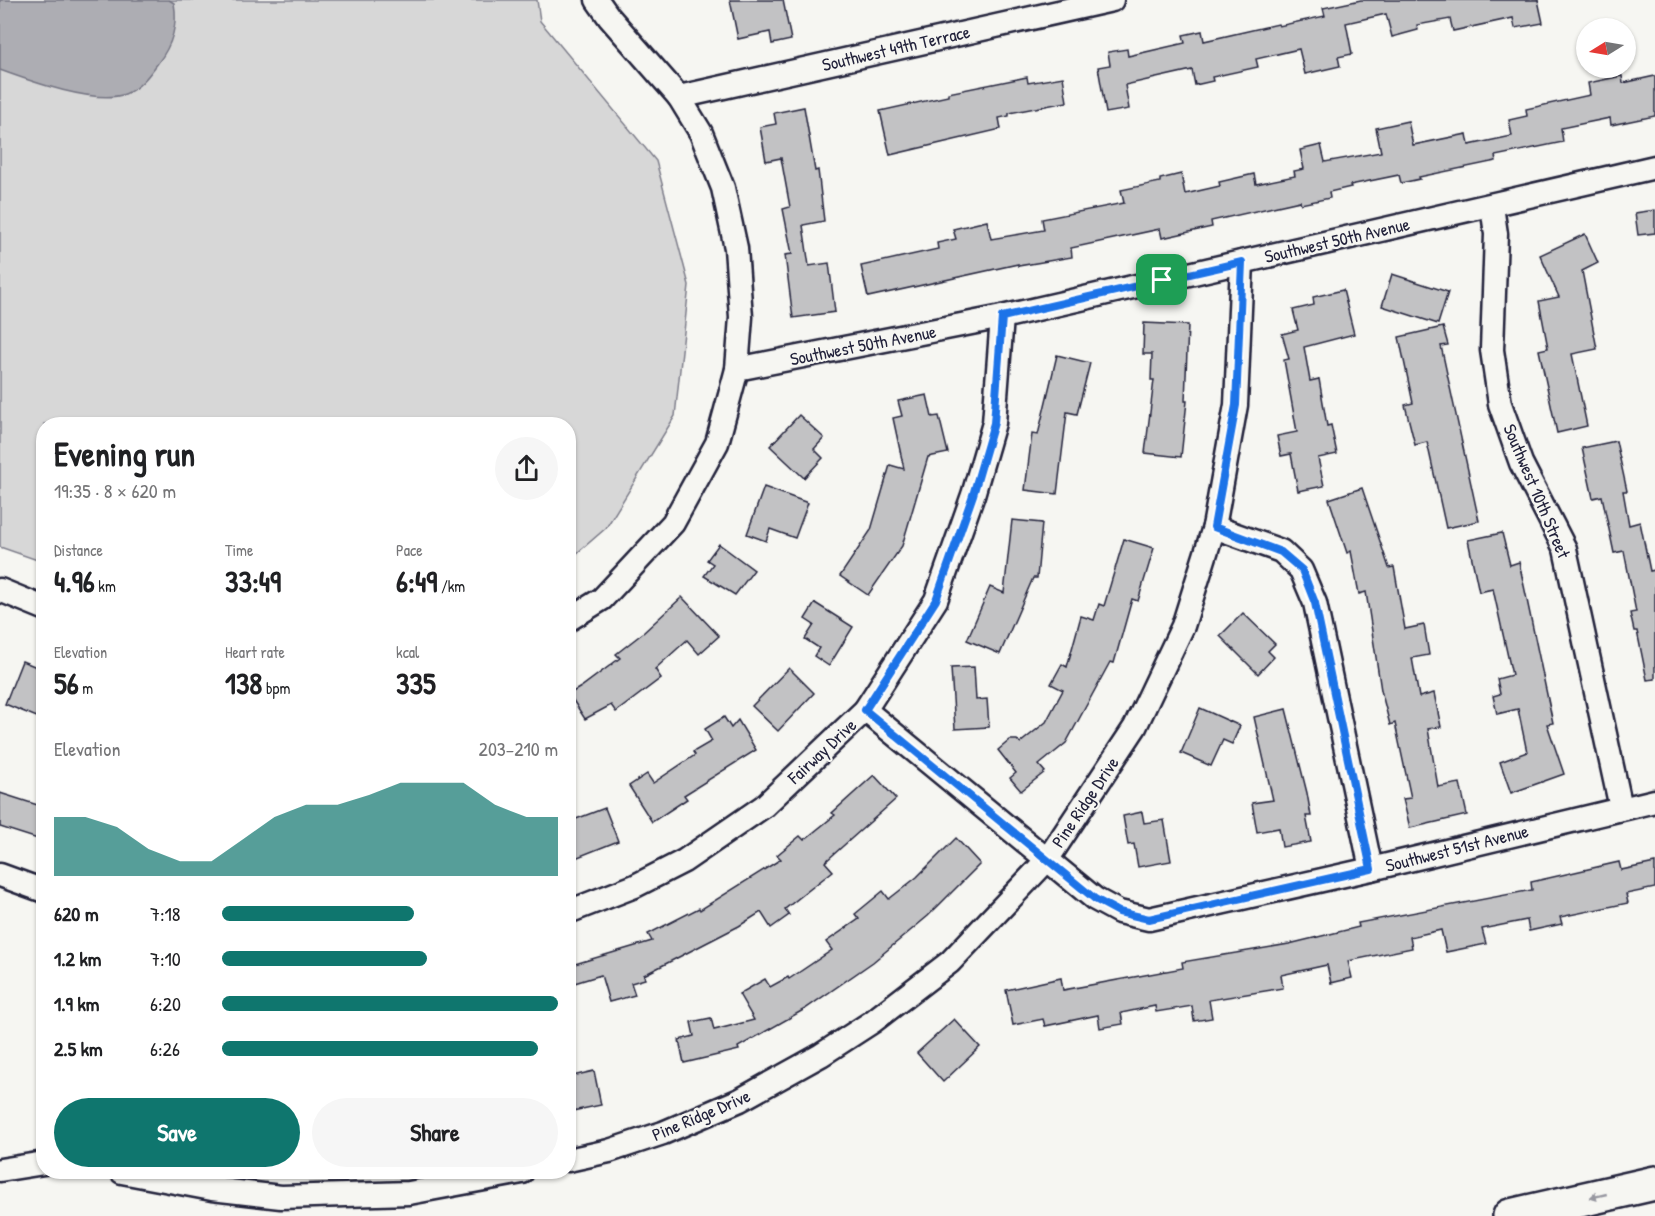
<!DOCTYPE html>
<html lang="en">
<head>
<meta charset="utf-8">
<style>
	:root { --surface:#fff; --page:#f6f6f6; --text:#202124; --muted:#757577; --accent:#0f766e }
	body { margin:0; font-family:"Patrick Hand",sans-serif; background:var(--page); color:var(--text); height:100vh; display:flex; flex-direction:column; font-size:22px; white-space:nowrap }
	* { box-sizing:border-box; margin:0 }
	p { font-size:20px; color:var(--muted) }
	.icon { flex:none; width:33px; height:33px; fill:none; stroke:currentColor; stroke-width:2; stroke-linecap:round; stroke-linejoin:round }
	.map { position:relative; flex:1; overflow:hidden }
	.sheet { position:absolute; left:36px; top:417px; width:540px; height:762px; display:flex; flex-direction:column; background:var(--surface); border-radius:24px; box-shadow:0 2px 4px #0004 }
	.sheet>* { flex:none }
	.needle { width:39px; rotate:259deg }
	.tools { position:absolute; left:1576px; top:18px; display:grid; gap:12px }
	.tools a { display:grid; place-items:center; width:60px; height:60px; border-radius:50%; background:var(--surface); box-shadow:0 2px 4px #0004; font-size:30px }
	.pin { position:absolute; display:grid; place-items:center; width:51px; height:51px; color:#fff; margin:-26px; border-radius:12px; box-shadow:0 3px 9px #0006 }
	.round { display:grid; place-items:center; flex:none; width:63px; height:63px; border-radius:32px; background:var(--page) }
	.summary { display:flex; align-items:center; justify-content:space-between; height:102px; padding:0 18px }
	h1 { font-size:33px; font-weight:800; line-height:45px }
	.figures { display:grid; grid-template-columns:repeat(3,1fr); gap:9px; height:102px; padding:6px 18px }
	.figures div { display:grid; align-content:center }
	.figures b { font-size:30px; font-weight:800 }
	.figures small { font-size:16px; font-weight:400 }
	.figures p { font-size:16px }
	.chart { height:168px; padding:12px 18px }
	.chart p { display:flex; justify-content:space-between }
	.chart svg { width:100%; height:108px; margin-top:6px; fill:var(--accent); opacity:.7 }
	.cta { display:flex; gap:12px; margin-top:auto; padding:12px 18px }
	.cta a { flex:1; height:69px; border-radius:36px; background:var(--accent); color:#fff; font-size:24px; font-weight:800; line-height:69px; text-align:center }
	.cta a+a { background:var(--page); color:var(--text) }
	ul { padding:0 18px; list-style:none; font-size:20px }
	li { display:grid; grid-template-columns:96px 72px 1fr; align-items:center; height:45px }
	li i { height:15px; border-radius:8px; background:var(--accent) }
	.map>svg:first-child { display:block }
</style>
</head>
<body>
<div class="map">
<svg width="1655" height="1216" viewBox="0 0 1655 1216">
	<rect width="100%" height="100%" fill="#f6f6f2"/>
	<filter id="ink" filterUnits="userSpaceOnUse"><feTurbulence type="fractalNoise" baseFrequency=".0167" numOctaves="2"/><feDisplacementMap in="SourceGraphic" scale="12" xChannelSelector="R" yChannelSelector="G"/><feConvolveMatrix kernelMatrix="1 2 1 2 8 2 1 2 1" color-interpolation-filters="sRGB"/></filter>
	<g filter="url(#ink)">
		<path fill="#d7d7d7" stroke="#7c7c89" stroke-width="1.5" d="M0,0H537L540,21L656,161L689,285L675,416L606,528L569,560L568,424H44L43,562L0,547Z"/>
		<path fill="#adadb3" stroke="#757583" stroke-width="1.5" d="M0,0H169L174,3C178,25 172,45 158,63C149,75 140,88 125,94C96,105 30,81 0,70Z"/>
		<g fill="#c2c2c4" stroke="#22223b" stroke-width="1.5">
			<path d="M730,0H783L791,40L772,44L770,32L738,39Z"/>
			<path d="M1361,0H1538L1543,23L1515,28L1513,18L1453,31L1450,19L1417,25L1418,30L1392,37L1386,14L1346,23L1352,54L1338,57L1340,66L1305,74L1299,49L1256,59L1258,67L1212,77L1213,81L1195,85L1192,70L1125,85L1129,109L1106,113L1098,67L1110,65L1108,52L1127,49L1128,56L1185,43L1183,35L1202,31L1204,41L1278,24L1279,26L1325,16L1323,8Z"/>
			<path d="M1622,76L1623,83L1655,76V116L1611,125L1610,118L1561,128L1563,142L1495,156L1496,161L1419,177L1420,179L1401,183L1399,175L1350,185L1351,187L1329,192L1330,198L1301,204L1300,201L1211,221L1212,227L1162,238L1160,229L1071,248L1072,257L1018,266V264L868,297L861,266L938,249L937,243L956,239L953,229L987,221L991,239L1044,230L1042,219L1124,203L1121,190L1160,182V179L1181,174L1185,194L1220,186L1219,182L1254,174L1256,184L1295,176L1294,171L1304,169L1300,150L1321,145L1325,162L1381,152L1376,128L1408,121L1413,145L1467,134L1469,145L1512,136L1509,120L1527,116L1526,109L1590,95L1588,83Z"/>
			<path d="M1027,77L1028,83L1063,77L1067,102L1009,113V116L999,118L1001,129L890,155L880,111L948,96V93Z"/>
			<path d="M804,107L815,171L818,170L824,221L803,225L809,266L829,263L835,312L793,318L785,255L792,254L783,209L790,207L781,158L766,161L760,127L776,124L774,113Z"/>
			<path d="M1655,210V233L1638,235L1635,213Z"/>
			<path d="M1585,234L1598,263L1582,271L1597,349L1572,354L1587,426L1557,433L1539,350L1548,348L1539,301L1559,297L1540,255Z"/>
			<path d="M1392,274L1448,292L1438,324L1382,306Z"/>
			<path d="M1343,290L1354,334L1304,347L1310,381L1319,379L1327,426L1331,425L1337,454L1318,458L1324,486L1298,491L1291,454L1281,456L1277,436L1297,432L1284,360L1289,359L1282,334L1298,330L1293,310L1314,305L1313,297Z"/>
			<path d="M1144,323L1188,325L1185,401H1187L1181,457L1145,453L1154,380H1151L1152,354H1143Z"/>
			<path d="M1443,327L1448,345L1441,346L1479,521L1446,528L1427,442L1415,445L1405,405L1413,403L1399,337Z"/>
			<path d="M1057,355L1090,363L1077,414L1067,412L1057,494L1025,490L1032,434L1038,435Z"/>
			<path d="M927,395L932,417L939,416L948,453L928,457L902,546L868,595L840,576L871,530L890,465L904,469L893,418L902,416L898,401Z"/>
			<path d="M799,415L824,438L814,449L823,458L804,478L770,446Z"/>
			<path d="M1616,441L1627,491H1623L1629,525L1640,522L1650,571L1655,570V679L1647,680L1637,631H1634L1630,613L1636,612L1624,551L1614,553L1602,496L1593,498L1582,448Z"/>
			<path d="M764,487L808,503L795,538L770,529L766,541L747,534Z"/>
			<path d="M1362,488L1389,568L1394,567L1405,629L1424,625L1429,655L1412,658L1419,697L1434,693L1441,727L1428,729L1438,787L1460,783L1467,815L1410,828L1403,799L1411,798L1395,723L1390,725L1381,690L1366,592L1359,594L1351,551L1347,553L1329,499Z"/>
			<path d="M1012,520L1042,523L1037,578H1033L1000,654L967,640L990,587L1004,593Z"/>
			<path d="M1502,533L1510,565L1519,562L1553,723L1547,724L1564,774L1511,793L1500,762L1527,752L1518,709L1497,714L1493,696L1500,694L1497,679L1512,675L1493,589L1479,592L1468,540Z"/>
			<path d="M1124,539L1154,548L1138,601L1132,599L1114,663L1110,662L1066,743L1039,765L1045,772L1021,791L1010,778L1016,773L998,750L1010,740H1017L1020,743L1046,722L1063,690L1051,684L1062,664L1067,667L1081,616L1094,620L1099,604L1104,606Z"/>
			<path d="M719,544L754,570L735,595L704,576L713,564L707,560Z"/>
			<path d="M682,597L719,636L699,654L687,640L655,669L661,678L616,712L611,705L585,719L569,694L581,687L620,658L616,654L643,633Z"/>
			<path d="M815,603L853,627L829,666L814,656L819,648L805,639L814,625L805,619Z"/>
			<path d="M1243,613L1275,644L1268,651L1274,657L1258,674L1220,636Z"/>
			<path d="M22,661L44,670V720L5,704Z"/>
			<path d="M974,667L976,700L987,699L989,727L955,729L951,668Z"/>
			<path d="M789,668L814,693L778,731L752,706Z"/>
			<path d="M1200,708L1240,726L1232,744L1223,740L1211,766L1181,753Z"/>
			<path d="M1286,709L1307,793L1311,816H1306L1311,842L1282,847L1279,828L1257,832L1252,803L1273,800L1254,717Z"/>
			<path d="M724,717L731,728L738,720L756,750L684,795L687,799L652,822L629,786L647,774L653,783L695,755L693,752L712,741L705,729Z"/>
			<path d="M874,775L896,799L825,862L833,871L785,909L789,915L771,928L761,912L739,926L644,975L645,979L631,983L635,995L609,1002L601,975L568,985V966L652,941L648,934L699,908L700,910L781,859L777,855L800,836L804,840L835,815L832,813Z"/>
			<path d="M0,793L44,807V841L0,827Z"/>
			<path d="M605,808L618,841L568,861V822Z"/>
			<path d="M1142,812L1144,823L1164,820L1171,861L1138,867L1134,844L1128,845L1123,816Z"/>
			<path d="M956,838L980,864L928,916L873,962L805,1009L738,1047L739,1050L684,1063L679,1040L694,1036L691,1022L711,1018L714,1030L754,1020L739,994L765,979L770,987L788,977L789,979L832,950L826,942L859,919L855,914L883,891L889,899L917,877Z"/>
			<path d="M1619,862L1621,870L1655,863V888L1626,894L1628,903L1560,917L1562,924L1529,931L1527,920L1482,929L1486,944L1446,952L1441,930L1410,937L1412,948L1348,961L1352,978L1331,983L1327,965L1281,975L1283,988L1209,1000L1212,1018L1194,1021L1192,1006L1156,1012L1155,1006L1121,1013L1123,1024L1100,1028L1098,1015L1045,1026L1043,1019L1013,1025L1006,990L1061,978L1063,990L1183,968L1182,962L1289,944L1359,927L1358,923L1532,890L1531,882Z"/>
			<path d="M954,1019L980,1047L943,1082L917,1053Z"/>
			<path d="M594,1071L601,1105L568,1112V1077Z"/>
		</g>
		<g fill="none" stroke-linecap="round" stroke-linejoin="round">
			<defs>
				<g id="street">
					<path d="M679,97L1112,0"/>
					<path d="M1492,206L1496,234L1492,350L1500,404L1521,463L1565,549L1621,808"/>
					<path d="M737,369L1002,317L1655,167"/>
					<path d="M1214,527L1281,551L1301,570L1315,603L1371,869"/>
					<path d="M0,590L44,608"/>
					<path d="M568,620L602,599L673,523L717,443L737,369L741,317L736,248L723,188L701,133L679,97L609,17L597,0"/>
					<path d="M865,710L1095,899L1119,912L1149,919L1371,869L1655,801"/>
					<path d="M0,875L44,891"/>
					<path d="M568,912L635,886L684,861L764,806L865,710L936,600L973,495L994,423L1002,317"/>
					<path d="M568,1160L609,1151L663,1133L740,1100L821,1055L872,1022L950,962L1047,860L1135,727L1183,626L1214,527L1236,405L1242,262"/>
					<path d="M0,1170L44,1163"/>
					<path d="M122,1172L212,1189L281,1197L409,1193L522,1172"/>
				</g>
				<path id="highway" d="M1510,1216L1655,1183"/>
			</defs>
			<use href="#street" stroke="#22223b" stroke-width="27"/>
			<use href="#highway" stroke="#22223b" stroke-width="38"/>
			<use href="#street" stroke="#f6f6f2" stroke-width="22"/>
			<use href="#highway" stroke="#f6f6f2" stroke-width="33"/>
		</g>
		<defs><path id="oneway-solid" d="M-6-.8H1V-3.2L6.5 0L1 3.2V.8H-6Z" transform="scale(1.5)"/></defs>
		<use fill="#9797a0" href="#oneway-solid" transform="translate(1598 1196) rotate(167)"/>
	</g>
	<g fill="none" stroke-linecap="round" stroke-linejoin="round" filter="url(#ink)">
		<defs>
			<path id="route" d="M1242,262L1236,405L1214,527L1281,552L1302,570L1315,603L1371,869L1149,919L1119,912L1095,899L865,710L936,600L973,495L994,423L1002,317Z"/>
		</defs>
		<use href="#route" stroke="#fff" stroke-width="12"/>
		<use href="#route" stroke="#1a73e8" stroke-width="8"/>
	</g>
	<g text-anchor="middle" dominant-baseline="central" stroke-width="4.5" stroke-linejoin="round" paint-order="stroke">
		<g font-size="18" fill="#22223b" stroke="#f6f6f2">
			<text transform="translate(896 48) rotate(-13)">Southwest 49th Terrace</text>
			<text transform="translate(1337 240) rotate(-13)">Southwest 50th Avenue</text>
			<text transform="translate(863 345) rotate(-11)">Southwest 50th Avenue</text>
			<text transform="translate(1537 491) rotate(67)">Southwest 10th Street</text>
			<text transform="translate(822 751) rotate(-43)">Fairway Drive</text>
			<text transform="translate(1085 802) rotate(-56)">Pine Ridge Drive</text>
			<text transform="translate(1457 848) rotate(-14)">Southwest 51st Avenue</text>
			<text transform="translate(701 1115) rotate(-23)">Pine Ridge Drive</text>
		</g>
	</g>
</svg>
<div class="tools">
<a><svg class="needle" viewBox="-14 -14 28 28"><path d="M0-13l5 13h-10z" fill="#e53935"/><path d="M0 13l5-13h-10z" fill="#757577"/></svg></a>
</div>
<div class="pin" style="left:1162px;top:280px;background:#1e9e55"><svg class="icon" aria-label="arrive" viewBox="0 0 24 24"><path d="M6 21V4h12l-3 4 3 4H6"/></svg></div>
<section class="sheet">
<div class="summary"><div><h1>Evening run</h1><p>19:35 · 8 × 620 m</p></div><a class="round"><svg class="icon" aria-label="share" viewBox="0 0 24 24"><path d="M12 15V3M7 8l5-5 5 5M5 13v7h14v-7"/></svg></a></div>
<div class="figures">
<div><p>Distance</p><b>4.96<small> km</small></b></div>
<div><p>Time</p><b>33:49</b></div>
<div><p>Pace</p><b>6:49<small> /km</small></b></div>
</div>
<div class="figures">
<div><p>Elevation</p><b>56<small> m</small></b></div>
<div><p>Heart rate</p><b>138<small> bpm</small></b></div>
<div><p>kcal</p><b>335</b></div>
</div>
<div class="chart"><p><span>Elevation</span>203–210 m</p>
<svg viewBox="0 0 160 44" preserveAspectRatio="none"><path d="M0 44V20L10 20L20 24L30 33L40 38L50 38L60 29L70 20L80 15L90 15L100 11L110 6L120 6L130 6L140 15L150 20L160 20V44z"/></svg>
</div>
<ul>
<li><b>620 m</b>7:18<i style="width:57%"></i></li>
<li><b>1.2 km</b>7:10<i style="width:61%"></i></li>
<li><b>1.9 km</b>6:20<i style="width:100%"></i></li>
<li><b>2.5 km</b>6:26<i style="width:94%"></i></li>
</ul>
<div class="cta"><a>Save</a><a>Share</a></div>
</section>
</div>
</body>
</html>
